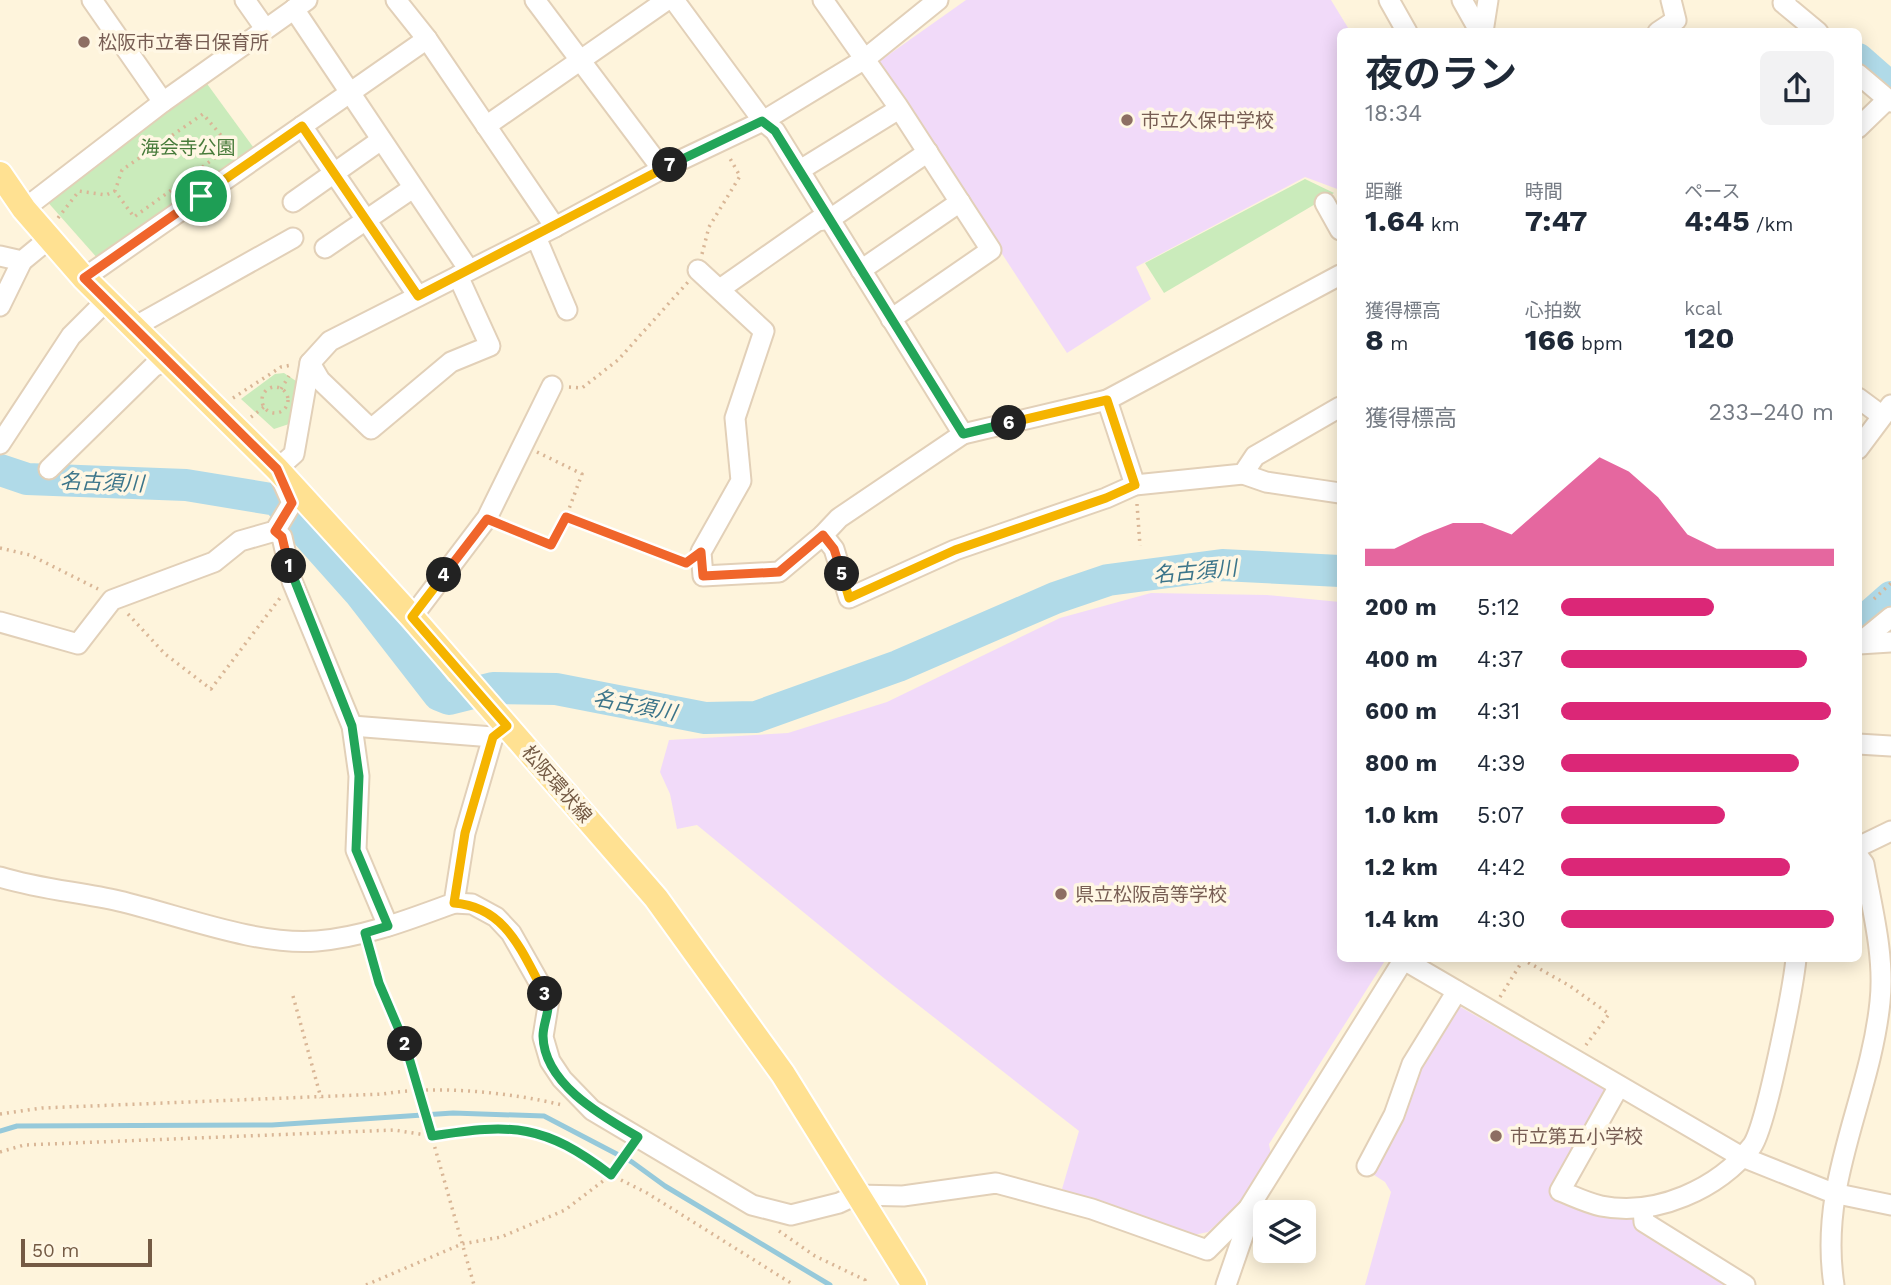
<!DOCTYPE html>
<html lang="ja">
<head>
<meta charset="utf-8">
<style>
	:root { --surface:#fff; --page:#f2f2f3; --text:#1f2937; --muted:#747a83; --accent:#db2777 }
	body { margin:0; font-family:"Work Sans","Noto Sans JP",sans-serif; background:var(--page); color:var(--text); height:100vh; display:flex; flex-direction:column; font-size:26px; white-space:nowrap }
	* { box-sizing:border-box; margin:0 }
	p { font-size:23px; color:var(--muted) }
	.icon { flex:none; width:38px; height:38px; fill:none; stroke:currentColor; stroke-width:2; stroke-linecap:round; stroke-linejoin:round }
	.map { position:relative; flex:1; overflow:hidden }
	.details { position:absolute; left:1337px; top:28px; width:525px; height:934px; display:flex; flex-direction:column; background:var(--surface); border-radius:10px; box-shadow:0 4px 18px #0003 }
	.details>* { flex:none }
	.buttons { position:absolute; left:1253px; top:1200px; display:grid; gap:14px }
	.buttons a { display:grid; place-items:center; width:63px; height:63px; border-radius:10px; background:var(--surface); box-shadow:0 4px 18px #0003; font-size:35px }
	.scale { position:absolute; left:21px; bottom:18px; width:131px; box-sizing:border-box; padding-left:7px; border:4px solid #745a44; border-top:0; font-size:19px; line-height:24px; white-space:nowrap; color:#745a44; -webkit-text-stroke:5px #fff7e4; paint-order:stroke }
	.pin { position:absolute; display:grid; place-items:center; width:60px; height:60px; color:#fff; margin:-30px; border:4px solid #fff; border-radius:50%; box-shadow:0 2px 7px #0007 }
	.km { position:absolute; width:35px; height:35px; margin:-18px; border-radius:50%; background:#222; color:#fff; font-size:19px; line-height:35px; text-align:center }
	.round { display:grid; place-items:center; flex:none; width:74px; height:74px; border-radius:10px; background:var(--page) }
	.head { display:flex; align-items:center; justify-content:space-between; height:119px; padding:0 28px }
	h1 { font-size:38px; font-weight:700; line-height:52px }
	.figures { display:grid; grid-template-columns:repeat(3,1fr); gap:10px; height:119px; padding:7px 28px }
	.figures div { display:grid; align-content:center }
	.figures b { font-size:30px; font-weight:700 }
	.figures small { font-size:19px; font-weight:400 }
	.figures p { font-size:19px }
	.chart { height:196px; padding:14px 28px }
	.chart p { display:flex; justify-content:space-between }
	.chart svg { width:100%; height:126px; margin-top:7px; fill:var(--accent); opacity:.7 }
	ul { padding:0 28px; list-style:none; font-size:23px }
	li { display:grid; grid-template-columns:112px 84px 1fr; align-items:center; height:52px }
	li i { height:18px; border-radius:9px; background:var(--accent) }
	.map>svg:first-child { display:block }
</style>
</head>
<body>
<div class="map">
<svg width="1891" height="1285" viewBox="0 0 1891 1285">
	<rect width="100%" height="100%" fill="#fef4dc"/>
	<g fill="#f1daf9">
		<path d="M966,0H1331L1350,31L1340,32V190L1305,177L1136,267L1151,299L1067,353L877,63Z"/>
		<path d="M1151,593L1267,595L1340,602V959H1386L1269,1144L1271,1155L1239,1203L1208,1232L1189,1236L1062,1189L1079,1131L885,979L697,825L677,829L670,794L660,772L669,740L788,733L887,702L1060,618Z"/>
		<path d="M1457,1005L1622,1099L1568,1201L1631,1216L1730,1285H1365L1391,1192L1385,1182L1371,1173L1427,1052Z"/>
	</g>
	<g fill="#caebbb">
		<path d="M205,81L256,151L99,260L45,199Z"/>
		<path d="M1305,179L1334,193L1164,293L1145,263Z"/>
		<path d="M284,373L296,381L289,424L274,429L241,399L275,374Z"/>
	</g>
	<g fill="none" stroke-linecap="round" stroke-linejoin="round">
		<path stroke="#96c9da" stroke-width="5" d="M0,1131L17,1126L272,1125L453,1113L544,1116L632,1162L665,1186L830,1285"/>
		<g stroke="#b0dae8" stroke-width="32">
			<path d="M1858,59L1891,88"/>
			<path d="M0,470L27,479L186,485L277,500L359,592L439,695L449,699L493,688L556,689L705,718L756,717L898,666L1055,598L1108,580L1222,565L1340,571"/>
			<path d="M1858,626L1891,597"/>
		</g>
		<defs>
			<g id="minor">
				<path d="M92,0L163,102"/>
				<path d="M245,0L264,27"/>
				<path d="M396,0L427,39L555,227"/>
				<path d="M535,0L662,169"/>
				<path d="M674,0L763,121L775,131L963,434L839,518L823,535L834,549L849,598L955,550L1106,498L1135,485L1243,474L1255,456L1340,407"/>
				<path d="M823,0L897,105L991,250L891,319"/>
				<path d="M1389,0L1407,32"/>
				<path d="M1462,0L1480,32"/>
				<path d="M1786,0L1783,3L1818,32"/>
				<path d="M294,9L469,270"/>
				<path d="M1483,32L1488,0"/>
				<path d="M1658,32L1676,20L1671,0"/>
				<path d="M1858,74L1891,102"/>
				<path d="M302,126L418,296"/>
				<path d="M486,126L667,0"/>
				<path d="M1858,128L1888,99"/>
				<path d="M800,170L899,109"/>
				<path d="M293,202L381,140"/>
				<path d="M1325,203L1340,230"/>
				<path d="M24,209L163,102L307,0"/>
				<path d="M536,237L567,310"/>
				<path d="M325,248L413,188"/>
				<path d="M0,256L22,261L50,238"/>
				<path d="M698,270L764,331L735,418L741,481L701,552L703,576L779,572L823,535"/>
				<path d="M861,270L960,202"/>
				<path d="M84,278L427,39"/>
				<path d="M720,289L817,221L830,219L928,152"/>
				<path d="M0,306L22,261"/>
				<path d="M134,327L293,238"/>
				<path d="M310,363L320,380L371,429L451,362L490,346L458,276"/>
				<path d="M1858,398L1881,415"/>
				<path d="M963,434L1107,400"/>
				<path d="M0,444L71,336L107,300"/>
				<path d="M1858,449L1891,405"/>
				<path d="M49,469L153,367L167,360"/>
				<path d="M1243,474L1266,482L1340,493"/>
				<path d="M1135,485L1107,400L1340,275"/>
				<path d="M275,531L282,537L292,581L352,726L359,776L356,850L388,926"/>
				<path d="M412,617L487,518L552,386"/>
				<path d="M0,622L78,644L112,600L214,562L240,541L275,531L292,503L277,469L294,454L310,363L330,341L555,227L662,169L763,121L865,59L938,0"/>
				<path d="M1858,644L1891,617"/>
				<path d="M1859,644L1891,642"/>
				<path d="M352,726L493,737L502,730"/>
				<path d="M1858,744L1891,746"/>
				<path d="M1860,846L1891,831"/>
				<path d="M0,877C39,889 79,892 119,901C179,915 256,946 317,941C365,937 410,919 454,903L465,833L493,737"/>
				<path d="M454,903L472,904L496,917L511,933L549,1000L543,1037L550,1061L562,1079L592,1110L752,1205L791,1215L839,1203L856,1195L903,1196L996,1183L1092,1209L1207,1250L1248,1209L1404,959"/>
				<path d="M1404,960L1740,1156L1833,1193L1891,1205"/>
				<path d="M1619,1086L1560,1191C1573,1196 1587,1203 1601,1206C1656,1217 1718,1189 1752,1146C1766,1127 1793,988 1796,959"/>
				<path d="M1367,1166L1394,1115L1412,1064L1457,991"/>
				<path d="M1643,1208L1644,1222L1745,1285"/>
				<path d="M1226,1285L1246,1227L1248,1209"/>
				<path d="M1834,1285C1818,1182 1870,1100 1880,1002C1885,957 1872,908 1864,864L1858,856"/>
			</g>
			<path id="major" d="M0,174L24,209L84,278L277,469L412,617L656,898L783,1074L914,1285"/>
		</defs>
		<use href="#minor" stroke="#e2d0b8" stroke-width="23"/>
		<use href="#major" stroke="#fff" stroke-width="28"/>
		<g stroke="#d9b696" stroke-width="3.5" stroke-dasharray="2 5" stroke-linecap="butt">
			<path d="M188,178L134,217L115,191L122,170L203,114L230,146L188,178L191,183"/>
			<path d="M58,218L79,191L106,195L115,191"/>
			<path d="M702,254L709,227L740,176L728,155"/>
			<path d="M569,387L582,388L618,360L688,282"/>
			<circle cx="275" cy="400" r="13"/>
			<path d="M281,389L289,376"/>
			<path d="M233,398L281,367L292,365"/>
			<path d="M251,417L264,407"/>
			<path d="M537,452L582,474L566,517L685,562"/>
			<path d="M1137,504L1140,546"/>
			<path d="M501,524L551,545L566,517"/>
			<path d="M0,548L30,555L98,589"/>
			<path d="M1874,599L1891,583"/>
			<path d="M128,614L165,654L211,689L280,598"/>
			<path d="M369,948L379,983L402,1032L474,1285"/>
			<path d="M1522,959L1570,986L1609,1014L1586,1045"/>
			<path d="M293,996L321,1098"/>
			<path d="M1500,997L1523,960"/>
			<path d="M0,1114L42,1108L383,1094C436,1085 509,1092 562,1105"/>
			<path d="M0,1152L24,1145L394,1130L432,1136L506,1127L543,1134L581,1152L611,1175L647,1193L794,1285"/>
			<path d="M779,1231L815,1256L865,1280L864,1285"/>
			<path d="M366,1285L462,1244L501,1237L565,1210L611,1175L627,1152"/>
		</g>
		<use href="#minor" stroke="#fff" stroke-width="19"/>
		<use href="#major" stroke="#ffe192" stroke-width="24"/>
	</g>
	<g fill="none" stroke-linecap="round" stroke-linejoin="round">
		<defs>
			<path id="split-1" d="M201,196L84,278L277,469L292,503L275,531L282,537L289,566"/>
			<path id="split-2" d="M289,566L352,726L359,776L356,850L388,926L365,933L379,983L405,1044"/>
			<path id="split-3" d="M405,1044L432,1136C513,1123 544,1124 611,1175L638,1137C602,1116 544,1084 543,1036C543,1021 553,1007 545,994"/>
			<path id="split-4" d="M444,575L412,617L507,726L493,737L465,833L454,903C507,907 522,953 545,994"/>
			<path id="split-5" d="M444,575L487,519L551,545L566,517L686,563L701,552L703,576L779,572L823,535L834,549L842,574"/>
			<path id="split-6" d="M842,574L849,598L955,550L1106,498L1135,485L1107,400L1009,423"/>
			<path id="split-7" d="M670,165L762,121L775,131L963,434L1009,423"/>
			<path id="split-8" d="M201,196L302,126L418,296L670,165"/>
		</defs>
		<use href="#split-1" stroke="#fff" stroke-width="14"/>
		<use href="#split-2" stroke="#fff" stroke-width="14"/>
		<use href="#split-3" stroke="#fff" stroke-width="14"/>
		<use href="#split-4" stroke="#fff" stroke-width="14"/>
		<use href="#split-5" stroke="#fff" stroke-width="14"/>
		<use href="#split-6" stroke="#fff" stroke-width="14"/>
		<use href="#split-7" stroke="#fff" stroke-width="14"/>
		<use href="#split-8" stroke="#fff" stroke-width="14"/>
		<use href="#split-1" stroke="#f0652b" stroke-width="9"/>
		<use href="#split-2" stroke="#22a559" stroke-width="9"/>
		<use href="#split-3" stroke="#22a559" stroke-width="9"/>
		<use href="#split-4" stroke="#f5b400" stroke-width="9"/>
		<use href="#split-5" stroke="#f0652b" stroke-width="9"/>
		<use href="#split-6" stroke="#f5b400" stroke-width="9"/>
		<use href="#split-7" stroke="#22a559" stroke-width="9"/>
		<use href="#split-8" stroke="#f5b400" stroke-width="9"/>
	</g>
	<g fill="#8d6e63" stroke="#fff7e4" stroke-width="2.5">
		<circle cx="84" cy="42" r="7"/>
		<circle cx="1127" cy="120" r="7"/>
		<circle cx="1061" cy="894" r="7"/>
		<circle cx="1496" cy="1136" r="7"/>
	</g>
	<g text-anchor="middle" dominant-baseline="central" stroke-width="7" stroke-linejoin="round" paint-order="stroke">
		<g font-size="19" fill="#785e54" stroke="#fff7e4" text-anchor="start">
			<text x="98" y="42">松阪市立春日保育所</text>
			<text x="1141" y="120">市立久保中学校</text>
			<text x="1075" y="894">県立松阪高等学校</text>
			<text x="1510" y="1136">市立第五小学校</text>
		</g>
		<g font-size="19" fill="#487b3b" stroke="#fff7e4">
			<text x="188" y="147">海会寺公園</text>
		</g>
		<g font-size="19" fill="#745a44" stroke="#fff7e4">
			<text transform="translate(557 784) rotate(49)">松阪環状線</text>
		</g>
		<g font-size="21" font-style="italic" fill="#3c758a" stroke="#fff7e4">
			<text transform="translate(102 482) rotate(2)">名古須川</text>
			<text transform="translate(1195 571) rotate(-5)">名古須川</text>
			<text transform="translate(635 705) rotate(11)">名古須川</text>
		</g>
	</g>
</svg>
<div class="buttons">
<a><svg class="icon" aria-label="layers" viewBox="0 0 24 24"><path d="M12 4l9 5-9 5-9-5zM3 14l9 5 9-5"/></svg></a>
</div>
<div class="scale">50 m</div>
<div class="pin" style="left:201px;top:196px;background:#1e9e55"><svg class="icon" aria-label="arrive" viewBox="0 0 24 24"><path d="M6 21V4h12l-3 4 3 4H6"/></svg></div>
<b class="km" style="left:289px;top:566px">1</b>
<b class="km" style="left:405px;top:1044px">2</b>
<b class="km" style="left:545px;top:994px">3</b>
<b class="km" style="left:444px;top:575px">4</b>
<b class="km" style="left:842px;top:574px">5</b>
<b class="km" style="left:1009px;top:423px">6</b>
<b class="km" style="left:670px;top:165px">7</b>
<section class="details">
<div class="head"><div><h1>夜のラン</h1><p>18:34</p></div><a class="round"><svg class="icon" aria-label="share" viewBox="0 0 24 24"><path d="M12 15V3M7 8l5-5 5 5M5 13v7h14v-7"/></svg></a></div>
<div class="figures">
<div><p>距離</p><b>1.64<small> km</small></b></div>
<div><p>時間</p><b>7:47</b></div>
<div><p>ペース</p><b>4:45<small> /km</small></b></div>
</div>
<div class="figures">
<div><p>獲得標高</p><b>8<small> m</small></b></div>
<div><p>心拍数</p><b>166<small> bpm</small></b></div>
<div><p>kcal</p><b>120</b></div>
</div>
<div class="chart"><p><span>獲得標高</span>233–240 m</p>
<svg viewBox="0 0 160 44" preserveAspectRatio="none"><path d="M0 44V38L10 38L20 33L30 29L40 29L50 33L60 24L70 15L80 6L90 11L100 20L110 33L120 38L130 38L140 38L150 38L160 38V44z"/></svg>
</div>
<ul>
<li><b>200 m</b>5:12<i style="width:56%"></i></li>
<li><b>400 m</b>4:37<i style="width:90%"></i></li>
<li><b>600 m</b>4:31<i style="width:99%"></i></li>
<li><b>800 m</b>4:39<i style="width:87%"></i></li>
<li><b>1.0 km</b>5:07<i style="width:60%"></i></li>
<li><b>1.2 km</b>4:42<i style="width:84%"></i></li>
<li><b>1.4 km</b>4:30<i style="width:100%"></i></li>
</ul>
</section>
</div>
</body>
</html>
